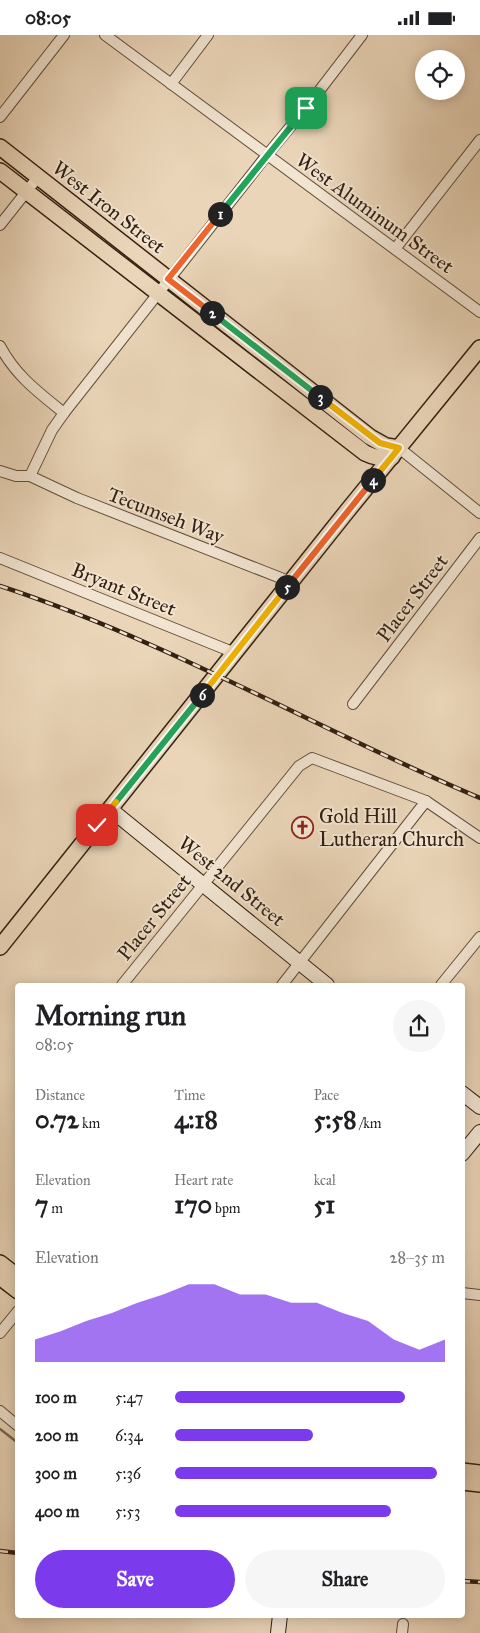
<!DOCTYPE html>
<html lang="en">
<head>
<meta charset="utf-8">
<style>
	:root { --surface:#fff; --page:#f6f6f6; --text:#202124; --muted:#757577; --accent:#7c3aed }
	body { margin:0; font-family:"IM FELL Great Primer",serif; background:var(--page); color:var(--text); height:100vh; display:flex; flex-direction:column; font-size:19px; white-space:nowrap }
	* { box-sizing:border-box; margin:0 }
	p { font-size:16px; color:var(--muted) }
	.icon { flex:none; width:28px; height:28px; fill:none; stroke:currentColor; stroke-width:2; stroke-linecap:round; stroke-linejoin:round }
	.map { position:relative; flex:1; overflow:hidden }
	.side { position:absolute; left:15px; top:948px; width:450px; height:635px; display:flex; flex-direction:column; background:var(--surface); border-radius:5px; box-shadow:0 2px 12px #0003 }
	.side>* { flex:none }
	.tools { position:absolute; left:415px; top:15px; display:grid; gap:10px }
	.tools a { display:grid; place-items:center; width:50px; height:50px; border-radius:50%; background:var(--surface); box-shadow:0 2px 12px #0003; font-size:25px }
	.pin { position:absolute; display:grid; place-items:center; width:42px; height:42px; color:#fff; margin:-21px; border-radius:10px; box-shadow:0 2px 8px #0006 }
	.km { position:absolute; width:25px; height:25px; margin:-12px; border-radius:50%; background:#222; color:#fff; font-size:14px; line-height:25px; text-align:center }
	.round { display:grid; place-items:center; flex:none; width:52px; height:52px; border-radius:26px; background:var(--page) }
	.headline { display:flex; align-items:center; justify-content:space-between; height:85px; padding:0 20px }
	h1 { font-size:28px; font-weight:800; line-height:38px }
	.figures { display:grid; grid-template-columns:repeat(3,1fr); gap:8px; height:85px; padding:5px 20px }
	.figures div { display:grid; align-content:center }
	.figures b { font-size:25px; font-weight:800 }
	.figures small { font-size:14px; font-weight:400 }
	.figures p { font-size:14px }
	.chart { height:140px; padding:10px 20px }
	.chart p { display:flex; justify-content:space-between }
	.chart svg { width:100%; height:90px; margin-top:5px; fill:var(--accent); opacity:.7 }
	.button { display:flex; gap:10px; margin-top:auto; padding:10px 20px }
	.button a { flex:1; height:58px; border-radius:30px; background:var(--accent); color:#fff; font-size:20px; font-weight:800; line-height:58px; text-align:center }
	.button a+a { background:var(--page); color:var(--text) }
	ul { padding:0 20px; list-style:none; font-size:16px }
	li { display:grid; grid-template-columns:80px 60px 1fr; align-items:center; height:38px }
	li i { height:12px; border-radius:6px; background:var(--accent) }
	.status { display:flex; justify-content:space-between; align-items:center; height:35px; padding:0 25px; background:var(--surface); direction:ltr }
	.status svg { height:14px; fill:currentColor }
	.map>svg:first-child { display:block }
</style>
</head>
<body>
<div class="status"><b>08:05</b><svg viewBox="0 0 49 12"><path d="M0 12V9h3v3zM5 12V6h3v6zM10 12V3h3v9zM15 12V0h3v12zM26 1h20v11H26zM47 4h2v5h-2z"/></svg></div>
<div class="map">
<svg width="480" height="1598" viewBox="0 0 480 1598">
	<rect width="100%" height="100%" fill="#ead5b8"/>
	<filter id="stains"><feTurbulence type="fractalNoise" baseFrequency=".004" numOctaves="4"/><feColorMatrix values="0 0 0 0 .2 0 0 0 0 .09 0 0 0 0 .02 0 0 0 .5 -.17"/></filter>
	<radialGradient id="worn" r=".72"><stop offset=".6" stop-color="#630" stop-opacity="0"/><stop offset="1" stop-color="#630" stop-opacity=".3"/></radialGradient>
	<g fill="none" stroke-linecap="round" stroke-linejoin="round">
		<path stroke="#7c6753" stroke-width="2.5" d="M0,1394L18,1408"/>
		<defs>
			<g id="street">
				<path d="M105,0L480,277"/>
				<path d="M171,49L208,0"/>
				<path d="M0,82L64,0"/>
				<path d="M0,190L38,142"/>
				<path d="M395,214L480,105"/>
				<path d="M0,311C16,341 38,357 64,378"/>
				<path d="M399,413L480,478"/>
				<path d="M0,436L16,441H30L77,463L291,547"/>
				<path d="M30,441L52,395L64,378L267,120L306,73L362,0"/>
				<path d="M0,523L235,618"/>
				<path d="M353,669L480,503"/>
				<path d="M122,950L299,731L312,723L426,766L480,803"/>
				<path d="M282,950L426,766"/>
				<path d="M441,950L480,902"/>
				<path d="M462,1258L480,1260"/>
				<path d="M0,1298L18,1276"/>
				<path d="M0,1376L18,1391"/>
				<path d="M402,1598L403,1589"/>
			</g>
			<g id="secondary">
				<path d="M110,774L327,950"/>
				<path d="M462,1058L480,1072"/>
				<path d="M462,1119L480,1097"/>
				<path d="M278,1598L280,1580"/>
			</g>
			<g id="primary">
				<path d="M0,112L370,402L386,411L399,413"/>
				<path d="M0,136L365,418C375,423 381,423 392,422"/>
				<path d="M0,912L348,475L480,313"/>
				<path d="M0,1228L18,1242"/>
				<path d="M0,1242L18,1256"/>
				<path d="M462,1436L480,1438"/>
				<path d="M462,1447L480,1449"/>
			</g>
		</defs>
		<use href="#street" stroke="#624d3b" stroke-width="12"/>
		<use href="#secondary" stroke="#342011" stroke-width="16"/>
		<use href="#primary" stroke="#342011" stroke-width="18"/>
		<use href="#street" stroke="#f1e4d1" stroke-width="10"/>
		<use href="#secondary" stroke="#f1e4d1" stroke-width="14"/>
		<use href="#primary" stroke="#ead5b8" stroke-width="15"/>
		<defs>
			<g id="rail">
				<path d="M0,551C167,606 319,695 480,763"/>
				<path d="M0,1516L18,1518"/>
				<path d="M462,1546L480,1547"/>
			</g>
		</defs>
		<use href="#rail" stroke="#342011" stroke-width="4.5"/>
		<use href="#rail" stroke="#f1e4d1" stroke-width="2.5" stroke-dasharray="8" stroke-linecap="butt"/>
	</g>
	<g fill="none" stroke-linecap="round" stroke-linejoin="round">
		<defs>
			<path id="split-1" d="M220,179L306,73"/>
			<path id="split-2" d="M212,278L168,244L220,179"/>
			<path id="split-3" d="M212,278L320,362"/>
			<path id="split-4" d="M320,362L380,408L399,413L373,445"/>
			<path id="split-5" d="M287,552L373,445"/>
			<path id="split-6" d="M202,660L287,552"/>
			<path id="split-7" d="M116,767L202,660"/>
			<path id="split-8" d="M97,790L116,767"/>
		</defs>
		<use href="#split-1" stroke="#fff" stroke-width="10"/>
		<use href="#split-2" stroke="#fff" stroke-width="10"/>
		<use href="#split-3" stroke="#fff" stroke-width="10"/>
		<use href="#split-4" stroke="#fff" stroke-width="10"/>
		<use href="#split-5" stroke="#fff" stroke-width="10"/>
		<use href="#split-6" stroke="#fff" stroke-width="10"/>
		<use href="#split-7" stroke="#fff" stroke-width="10"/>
		<use href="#split-8" stroke="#fff" stroke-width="10"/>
		<use href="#split-1" stroke="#22a559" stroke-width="6"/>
		<use href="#split-2" stroke="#f0652b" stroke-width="6"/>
		<use href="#split-3" stroke="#22a559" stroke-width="6"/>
		<use href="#split-4" stroke="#f5b400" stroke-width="6"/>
		<use href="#split-5" stroke="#f0652b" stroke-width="6"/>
		<use href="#split-6" stroke="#f5b400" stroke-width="6"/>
		<use href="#split-7" stroke="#22a559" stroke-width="6"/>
		<use href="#split-8" stroke="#f5b400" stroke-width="6"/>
	</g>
	<defs>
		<symbol id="church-ring" viewBox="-11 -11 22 22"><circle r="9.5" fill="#f1e4d1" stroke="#8f2418" stroke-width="1.5"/><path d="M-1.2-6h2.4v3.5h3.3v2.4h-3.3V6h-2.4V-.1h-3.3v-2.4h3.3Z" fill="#8f2418"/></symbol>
	</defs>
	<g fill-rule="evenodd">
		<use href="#church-ring" x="290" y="780" width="25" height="25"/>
	</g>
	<g text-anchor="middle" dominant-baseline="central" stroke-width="4" stroke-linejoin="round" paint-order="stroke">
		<g font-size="20" fill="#342011" stroke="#f1e4d1">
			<text transform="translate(109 172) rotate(38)">West Iron Street</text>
			<text transform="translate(375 178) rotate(36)">West Aluminum Street</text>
			<text transform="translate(166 480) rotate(21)">Tecumseh Way</text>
			<text transform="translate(124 554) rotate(22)">Bryant Street</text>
			<text transform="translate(412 563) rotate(-53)">Placer Street</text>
			<text transform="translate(232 846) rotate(39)">West 2nd Street</text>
			<text transform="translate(154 882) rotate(-51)">Placer Street</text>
		</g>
		<g font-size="20" fill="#342011" stroke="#f1e4d1" text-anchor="start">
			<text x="319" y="781">Gold Hill<tspan x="319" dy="23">Lutheran Church</tspan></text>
		</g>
	</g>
	<rect width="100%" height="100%" filter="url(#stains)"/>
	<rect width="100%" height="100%" fill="url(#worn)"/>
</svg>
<div class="tools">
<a><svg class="icon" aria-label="locate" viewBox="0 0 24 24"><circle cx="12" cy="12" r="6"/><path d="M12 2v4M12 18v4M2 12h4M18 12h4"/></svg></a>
</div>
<div class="pin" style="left:306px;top:73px;background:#1e9e55"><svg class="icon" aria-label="arrive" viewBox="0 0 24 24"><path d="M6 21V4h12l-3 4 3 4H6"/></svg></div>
<div class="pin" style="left:97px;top:790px;background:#d93025"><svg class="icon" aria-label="check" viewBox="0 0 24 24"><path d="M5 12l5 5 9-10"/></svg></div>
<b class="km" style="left:220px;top:179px">1</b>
<b class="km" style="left:212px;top:278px">2</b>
<b class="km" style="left:320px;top:362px">3</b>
<b class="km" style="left:373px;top:445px">4</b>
<b class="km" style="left:287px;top:552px">5</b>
<b class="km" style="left:202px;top:660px">6</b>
<section class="side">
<div class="headline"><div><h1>Morning run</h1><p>08:05</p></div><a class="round"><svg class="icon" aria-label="share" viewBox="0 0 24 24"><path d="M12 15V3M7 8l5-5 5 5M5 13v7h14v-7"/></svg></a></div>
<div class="figures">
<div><p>Distance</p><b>0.72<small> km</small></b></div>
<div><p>Time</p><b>4:18</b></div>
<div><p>Pace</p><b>5:58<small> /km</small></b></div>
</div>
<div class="figures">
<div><p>Elevation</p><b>7<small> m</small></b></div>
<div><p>Heart rate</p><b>170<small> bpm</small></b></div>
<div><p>kcal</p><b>51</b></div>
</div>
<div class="chart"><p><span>Elevation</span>28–35 m</p>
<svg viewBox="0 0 160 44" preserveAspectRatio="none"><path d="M0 44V33L10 29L20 24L30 20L40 15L50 11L60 6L70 6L80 11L90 11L100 15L110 15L120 20L130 24L140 33L150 38L160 33V44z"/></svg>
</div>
<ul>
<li><b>100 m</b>5:47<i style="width:85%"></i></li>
<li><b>200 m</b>6:34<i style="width:51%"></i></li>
<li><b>300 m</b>5:36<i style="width:97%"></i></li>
<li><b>400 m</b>5:53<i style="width:80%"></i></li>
</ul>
<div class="button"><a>Save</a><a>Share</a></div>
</section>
</div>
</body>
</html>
